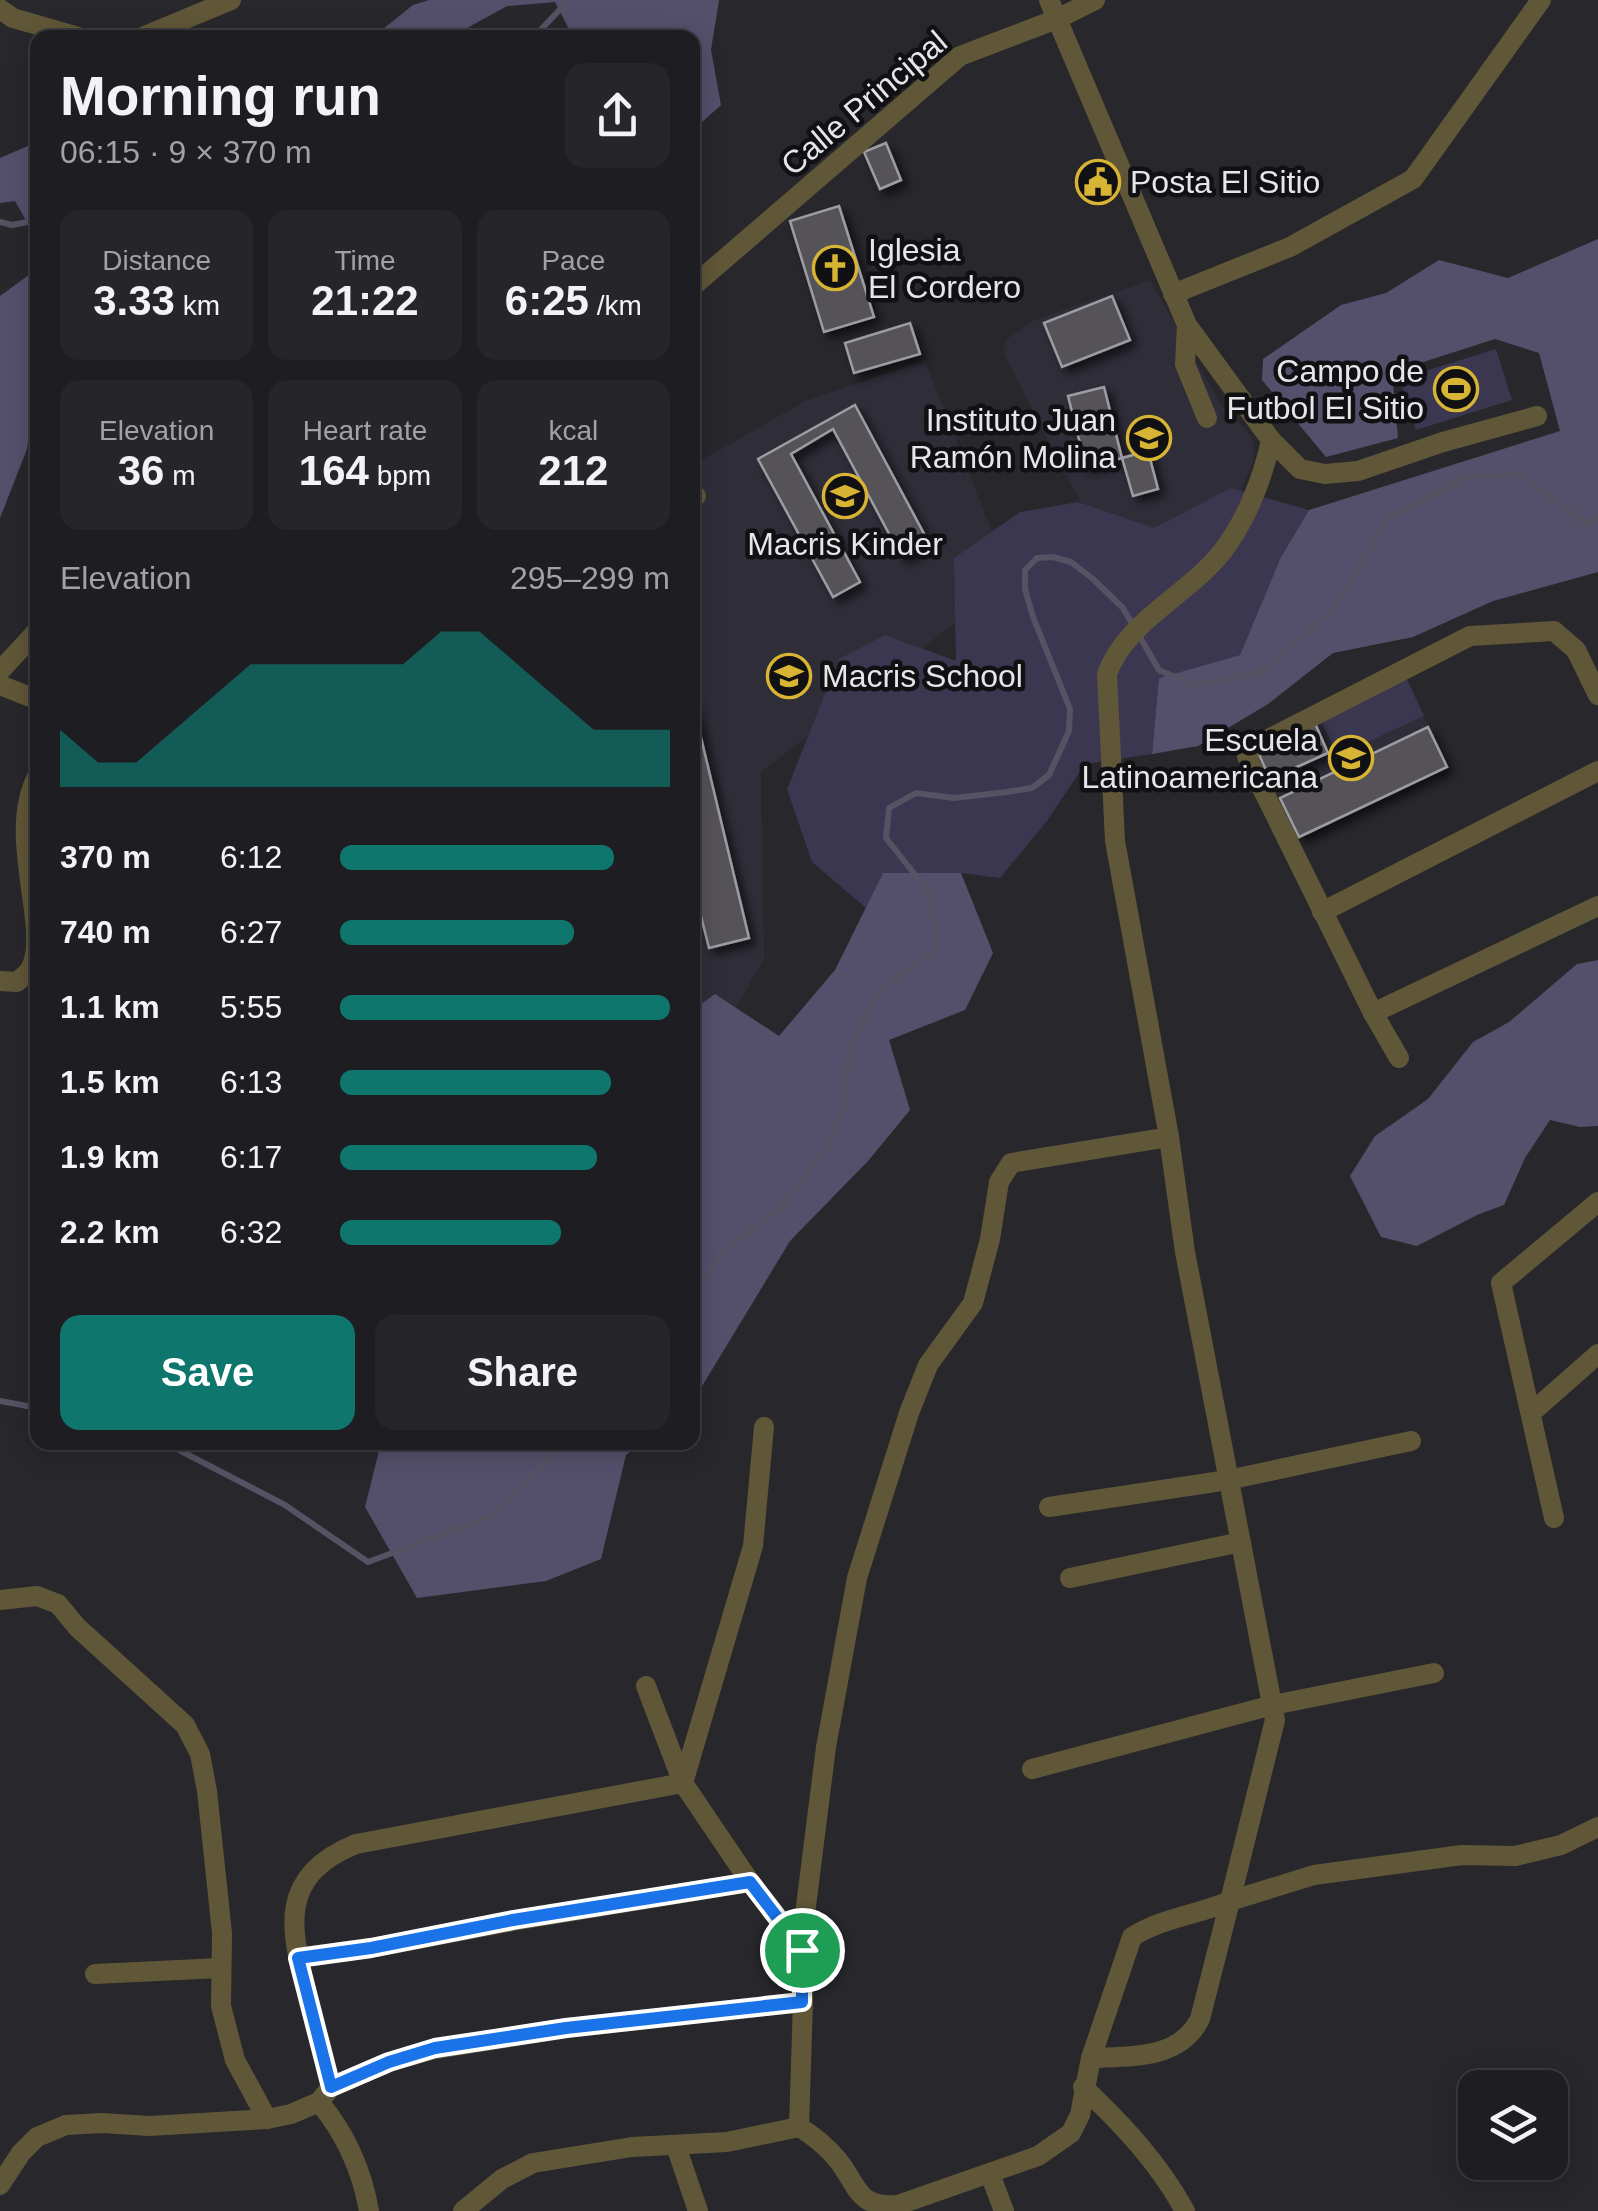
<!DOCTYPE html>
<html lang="en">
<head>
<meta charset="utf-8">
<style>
	:root { --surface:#1e1d21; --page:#26262a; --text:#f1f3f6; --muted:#a1a2a5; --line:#3c3b3f; --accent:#0f766e }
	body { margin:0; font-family:Arial,sans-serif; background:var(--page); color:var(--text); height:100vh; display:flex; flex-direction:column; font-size:38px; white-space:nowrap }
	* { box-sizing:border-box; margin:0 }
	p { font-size:32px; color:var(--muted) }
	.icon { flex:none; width:55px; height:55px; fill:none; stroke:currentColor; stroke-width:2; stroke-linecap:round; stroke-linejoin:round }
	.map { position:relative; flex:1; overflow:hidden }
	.drawer { position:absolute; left:30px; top:30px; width:670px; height:1420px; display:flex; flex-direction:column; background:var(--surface); border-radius:20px; box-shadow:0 5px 25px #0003,0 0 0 2px var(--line) }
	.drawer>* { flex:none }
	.fabs { position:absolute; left:1458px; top:2070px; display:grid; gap:20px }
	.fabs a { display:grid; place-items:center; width:110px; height:110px; border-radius:20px; background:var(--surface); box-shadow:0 5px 25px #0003,0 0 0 2px var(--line); font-size:50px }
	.pin { position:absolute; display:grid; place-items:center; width:85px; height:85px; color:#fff; margin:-42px; border:5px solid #fff; border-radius:50%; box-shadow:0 2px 10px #0007 }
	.round { display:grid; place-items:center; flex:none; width:105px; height:105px; border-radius:20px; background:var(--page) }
	.summary { display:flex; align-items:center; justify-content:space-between; height:170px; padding:0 30px }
	h1 { font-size:55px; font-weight:600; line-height:75px }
	.stats { display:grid; grid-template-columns:repeat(3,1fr); gap:15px; height:170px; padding:10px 30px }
	.stats div { display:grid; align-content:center; border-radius:20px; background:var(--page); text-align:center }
	.stats b { font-size:42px; font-weight:600 }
	.stats small { font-size:28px; font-weight:400 }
	.stats p { font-size:28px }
	.chart { height:280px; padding:20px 30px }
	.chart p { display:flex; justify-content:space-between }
	.chart svg { width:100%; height:180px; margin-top:10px; fill:var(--accent); opacity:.7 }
	.primary-button { display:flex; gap:20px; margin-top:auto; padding:20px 30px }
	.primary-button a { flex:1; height:115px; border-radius:20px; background:var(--accent); color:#fff; font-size:40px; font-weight:600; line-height:115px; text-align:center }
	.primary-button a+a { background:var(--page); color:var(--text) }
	ul { padding:0 30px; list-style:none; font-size:32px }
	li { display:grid; grid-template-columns:160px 120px 1fr; align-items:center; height:75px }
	li i { height:25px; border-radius:12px; background:var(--accent) }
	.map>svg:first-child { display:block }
</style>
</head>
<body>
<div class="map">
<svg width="1598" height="2211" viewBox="0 0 1598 2211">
	<defs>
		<filter id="shadow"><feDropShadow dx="6" dy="6" stdDeviation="5" flood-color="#0009"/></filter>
	</defs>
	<rect width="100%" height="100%" fill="#28272c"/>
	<g fill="#2f2d38">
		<path d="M1150,280L1221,405L1248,432L1254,443V460L1228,521L1140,606L1074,490L1003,352L1007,339L1035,320Z"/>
		<path d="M925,361L1011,580L761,772L764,959L693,1082V465L807,400Z"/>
		<path d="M1406,677L1447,767L1299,837L1256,748Z"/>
	</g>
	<g fill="#3b3750">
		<path d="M1496,349L1512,400L1416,430L1400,379Z"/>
		<path d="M1231,488L1309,510L1281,557L1240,655L1159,678L1152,754L1085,764L1047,821L1000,878L961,873H883L866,908L812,862L787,789L839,659L885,635L956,661L954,558L1020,512L1078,502L1154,528Z"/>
		<path d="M1406,677L1424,716L1337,756L1320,718Z"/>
	</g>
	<g fill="#54506c">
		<path d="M429,0H719L711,50L721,105L693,130L692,38L573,37L555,2L507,6L451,37H373L413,5Z"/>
		<path d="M37,142V240L15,201L0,203V158Z"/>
		<path d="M1598,239V572L1493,601L1413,637L1333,653L1268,704L1198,746L1152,754L1159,678L1240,655L1281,557L1309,510L1560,431L1539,353L1495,339L1392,372L1398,438L1326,457L1262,380L1263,359L1341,305L1386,293L1439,260L1508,278Z"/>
		<path d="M37,269V373L27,449L0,518V296Z"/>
		<path d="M883,873H961L993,953L965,1010L889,1040L910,1110L868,1161L790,1241L693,1401V1010L715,994L779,1036L835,970Z"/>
		<path d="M1598,960V1126L1580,1127L1550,1120L1525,1158L1504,1205L1477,1215L1417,1246L1381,1237L1350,1176L1375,1136L1428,1099L1473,1042L1509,1022L1577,964Z"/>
		<path d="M381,1443V1442L641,1443L626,1455L601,1559L546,1581L417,1598L365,1507Z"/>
	</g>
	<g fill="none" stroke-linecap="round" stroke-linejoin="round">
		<g stroke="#565264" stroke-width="6">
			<path d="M533,38L569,0"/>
			<path d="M0,222L12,225L38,220"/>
			<path d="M692,1291L730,1245L780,1208L827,1148L844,1109L849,1055L874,995L937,949L931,895L886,838L889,808L916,793L954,798L1007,792L1032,788L1049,775L1069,731L1070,709L1033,617L1025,589V570L1037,558L1053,557L1071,562L1093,579L1123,608L1159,670L1194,685L1259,673L1334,609L1388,518L1467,476L1521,475L1588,525L1598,518"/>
			<path d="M0,1401L38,1408"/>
			<path d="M158,1442L175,1448L285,1505L368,1562L495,1515L565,1442"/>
		</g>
	</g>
	<g fill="#545359" stroke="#9d9ca2" stroke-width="2.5" filter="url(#shadow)">
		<path d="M886,143L901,180L880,189L864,152Z"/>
		<path d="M839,206L874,317L824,332L790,221Z"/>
		<path d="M1112,296L1130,340L1062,367L1044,323Z"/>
		<path d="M910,323L920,354L854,373L845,343Z"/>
		<path d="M1104,387L1122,458L1086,467L1068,396Z"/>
		<path d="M855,405L929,543L902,558L833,429L791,454L860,582L833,597L758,459Z"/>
		<path d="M1148,451L1158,489L1133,496L1122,458Z"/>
		<path d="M692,700L749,938L709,948L692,880Z"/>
		<path d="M1314,721L1328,753L1270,779L1256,748Z"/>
		<path d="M1428,727L1447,767L1299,837L1280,798Z"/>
	</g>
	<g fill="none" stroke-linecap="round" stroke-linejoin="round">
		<g stroke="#605738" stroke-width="20">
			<path d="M1049,0L1187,325L1271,440L1300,469L1325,474L1358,471L1443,442L1537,416"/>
			<path d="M0,9L13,18L82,38"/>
			<path d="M140,38L231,0"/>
			<path d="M692,287L960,56L1057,19L1095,0"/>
			<path d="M1173,294L1290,247L1413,179L1541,0"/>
			<path d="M1187,325L1185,364L1207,418"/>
			<path d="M692,499L696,496"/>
			<path d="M0,671L38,630"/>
			<path d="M0,685L38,700"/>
			<path d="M1322,912L1598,771"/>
			<path d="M0,981L17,982C21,978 26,975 29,971C54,934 4,836 38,775"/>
			<path d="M1373,1013L1598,906"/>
			<path d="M1399,1058L1373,1013L1251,766L1247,756L1251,748L1470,636L1554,631L1576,650L1598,695"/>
			<path d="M1531,1413L1598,1354"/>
			<path d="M1049,1507L1228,1480L1411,1441"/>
			<path d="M1554,1518L1501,1283L1598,1202"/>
			<path d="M1070,1578L1241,1542"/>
			<path d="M0,1600L37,1596L58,1604L77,1627L185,1725L200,1754L207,1791L222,1933L221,2006L235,2060L267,2119"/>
			<path d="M646,1686L683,1783L750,1882L803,1950"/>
			<path d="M1032,1769L1273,1705L1434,1673"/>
			<path d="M298,1958L371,1948L513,1921L750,1882"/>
			<path d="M95,1974L220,1968"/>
			<path d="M1091,2058C1131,2056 1179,2060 1200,2019L1230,1901L1314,1875L1462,1855L1515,1856L1561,1845L1598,1827"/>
			<path d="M331,2087C324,2057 316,2027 308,1997C290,1929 277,1876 356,1844L683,1783L753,1546L764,1427"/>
			<path d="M1083,2087C1122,2124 1159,2163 1185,2211"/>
			<path d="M319,2102C345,2133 362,2171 369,2211"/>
			<path d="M799,2127L806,1906L826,1747L857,1578L909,1413L928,1365L973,1303L990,1239L999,1182L1011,1163L1169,1137L1115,841L1107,674C1126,621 1188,595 1222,552C1246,521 1263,478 1271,440"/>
			<path d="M676,2146L698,2211"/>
			<path d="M990,2174L1004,2211"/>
			<path d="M0,2185L21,2153L37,2137L66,2125L102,2123L149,2126L267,2119L291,2114L319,2102L331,2087L389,2062L435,2049L567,2028L802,2002"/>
			<path d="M463,2211L502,2179L533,2163L632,2147L727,2142L799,2127C814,2136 826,2146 837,2159C859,2186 856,2208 898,2205L1038,2156L1071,2133L1080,2115L1091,2058L1132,1937C1162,1918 1197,1915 1230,1901L1275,1720L1185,1252L1169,1137"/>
		</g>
	</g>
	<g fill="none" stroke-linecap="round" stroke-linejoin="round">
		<defs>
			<path id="route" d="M750,1882L802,1950V2002L566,2028L435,2048L389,2062L331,2087L298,1958L371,1948L513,1920Z"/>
		</defs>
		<use href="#route" stroke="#fff" stroke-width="20"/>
		<use href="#route" stroke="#1a73e8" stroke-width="12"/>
	</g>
	<defs>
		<symbol id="civic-ring" viewBox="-11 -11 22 22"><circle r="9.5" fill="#111013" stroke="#d7b434" stroke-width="1.5"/><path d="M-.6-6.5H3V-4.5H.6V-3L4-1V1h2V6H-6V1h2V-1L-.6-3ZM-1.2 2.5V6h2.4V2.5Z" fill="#d7b434"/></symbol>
		<symbol id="church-ring" viewBox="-11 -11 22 22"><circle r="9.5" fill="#111013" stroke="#d7b434" stroke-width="1.5"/><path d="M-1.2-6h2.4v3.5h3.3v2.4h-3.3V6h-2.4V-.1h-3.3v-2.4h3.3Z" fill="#d7b434"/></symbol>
		<symbol id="stadium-ring" viewBox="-11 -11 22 22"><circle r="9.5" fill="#111013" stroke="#d7b434" stroke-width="1.5"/><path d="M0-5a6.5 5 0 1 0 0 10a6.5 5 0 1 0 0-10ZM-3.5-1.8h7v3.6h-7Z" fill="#d7b434"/></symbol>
		<symbol id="school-ring" viewBox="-11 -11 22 22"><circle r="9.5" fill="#111013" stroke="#d7b434" stroke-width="1.5"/><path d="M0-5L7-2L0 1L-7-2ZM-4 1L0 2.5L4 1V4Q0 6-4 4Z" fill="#d7b434"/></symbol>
	</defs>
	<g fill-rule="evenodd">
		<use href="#civic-ring" x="1073" y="157" width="50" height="50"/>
		<use href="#church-ring" x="810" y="243" width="50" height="50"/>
		<use href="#stadium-ring" x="1431" y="364" width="50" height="50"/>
		<use href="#school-ring" x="1124" y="413" width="50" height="50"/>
		<use href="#school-ring" x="820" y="471" width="50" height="50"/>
		<use href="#school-ring" x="764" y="651" width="50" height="50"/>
		<use href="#school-ring" x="1326" y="733" width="50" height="50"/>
	</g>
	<g text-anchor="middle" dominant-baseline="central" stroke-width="9" stroke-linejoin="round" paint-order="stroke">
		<g font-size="32" fill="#e6e5e9" stroke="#111013">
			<text transform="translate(864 103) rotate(-40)">Calle Principal</text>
		</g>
		<g font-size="32" fill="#e6e5e9" stroke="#111013" text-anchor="start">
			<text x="1130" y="182">Posta El Sitio</text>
			<text x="868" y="250">Iglesia<tspan x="868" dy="37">El Cordero</tspan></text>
			<text x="1424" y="371" text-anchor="end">Campo de<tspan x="1424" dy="37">Futbol El Sitio</tspan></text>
			<text x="1116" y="420" text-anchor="end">Instituto Juan<tspan x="1116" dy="37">Ramón Molina</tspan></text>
			<text x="845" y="544" text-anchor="middle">Macris Kinder</text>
			<text x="822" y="676">Macris School</text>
			<text x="1318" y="740" text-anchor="end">Escuela<tspan x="1318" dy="37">Latinoamericana</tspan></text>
		</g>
	</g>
</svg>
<div class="fabs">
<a><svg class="icon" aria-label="layers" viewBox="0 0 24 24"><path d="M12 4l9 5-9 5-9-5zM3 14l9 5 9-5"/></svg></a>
</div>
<div class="pin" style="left:802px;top:1950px;background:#1e9e55"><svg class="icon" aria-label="arrive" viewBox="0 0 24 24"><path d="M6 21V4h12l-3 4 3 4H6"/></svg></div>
<section class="drawer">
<div class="summary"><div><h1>Morning run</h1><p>06:15 · 9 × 370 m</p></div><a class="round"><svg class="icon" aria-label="share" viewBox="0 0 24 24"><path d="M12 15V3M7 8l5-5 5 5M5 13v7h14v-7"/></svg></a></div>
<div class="stats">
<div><p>Distance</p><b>3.33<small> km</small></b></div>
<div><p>Time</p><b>21:22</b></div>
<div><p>Pace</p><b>6:25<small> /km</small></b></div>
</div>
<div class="stats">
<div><p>Elevation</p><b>36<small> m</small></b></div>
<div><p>Heart rate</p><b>164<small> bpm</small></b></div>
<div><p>kcal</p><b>212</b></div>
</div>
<div class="chart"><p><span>Elevation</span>295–299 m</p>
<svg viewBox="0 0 160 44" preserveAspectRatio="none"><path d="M0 44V30L10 38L20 38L30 30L40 22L50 14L60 14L70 14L80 14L90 14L100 6L110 6L120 14L130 22L140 30L150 30L160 30V44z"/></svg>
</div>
<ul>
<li><b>370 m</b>6:12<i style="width:83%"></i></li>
<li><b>740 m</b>6:27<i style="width:71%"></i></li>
<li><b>1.1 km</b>5:55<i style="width:100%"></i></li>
<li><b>1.5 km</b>6:13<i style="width:82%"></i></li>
<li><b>1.9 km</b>6:17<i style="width:78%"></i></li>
<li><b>2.2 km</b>6:32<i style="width:67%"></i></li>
</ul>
<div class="primary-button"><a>Save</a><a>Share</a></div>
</section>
</div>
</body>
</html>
